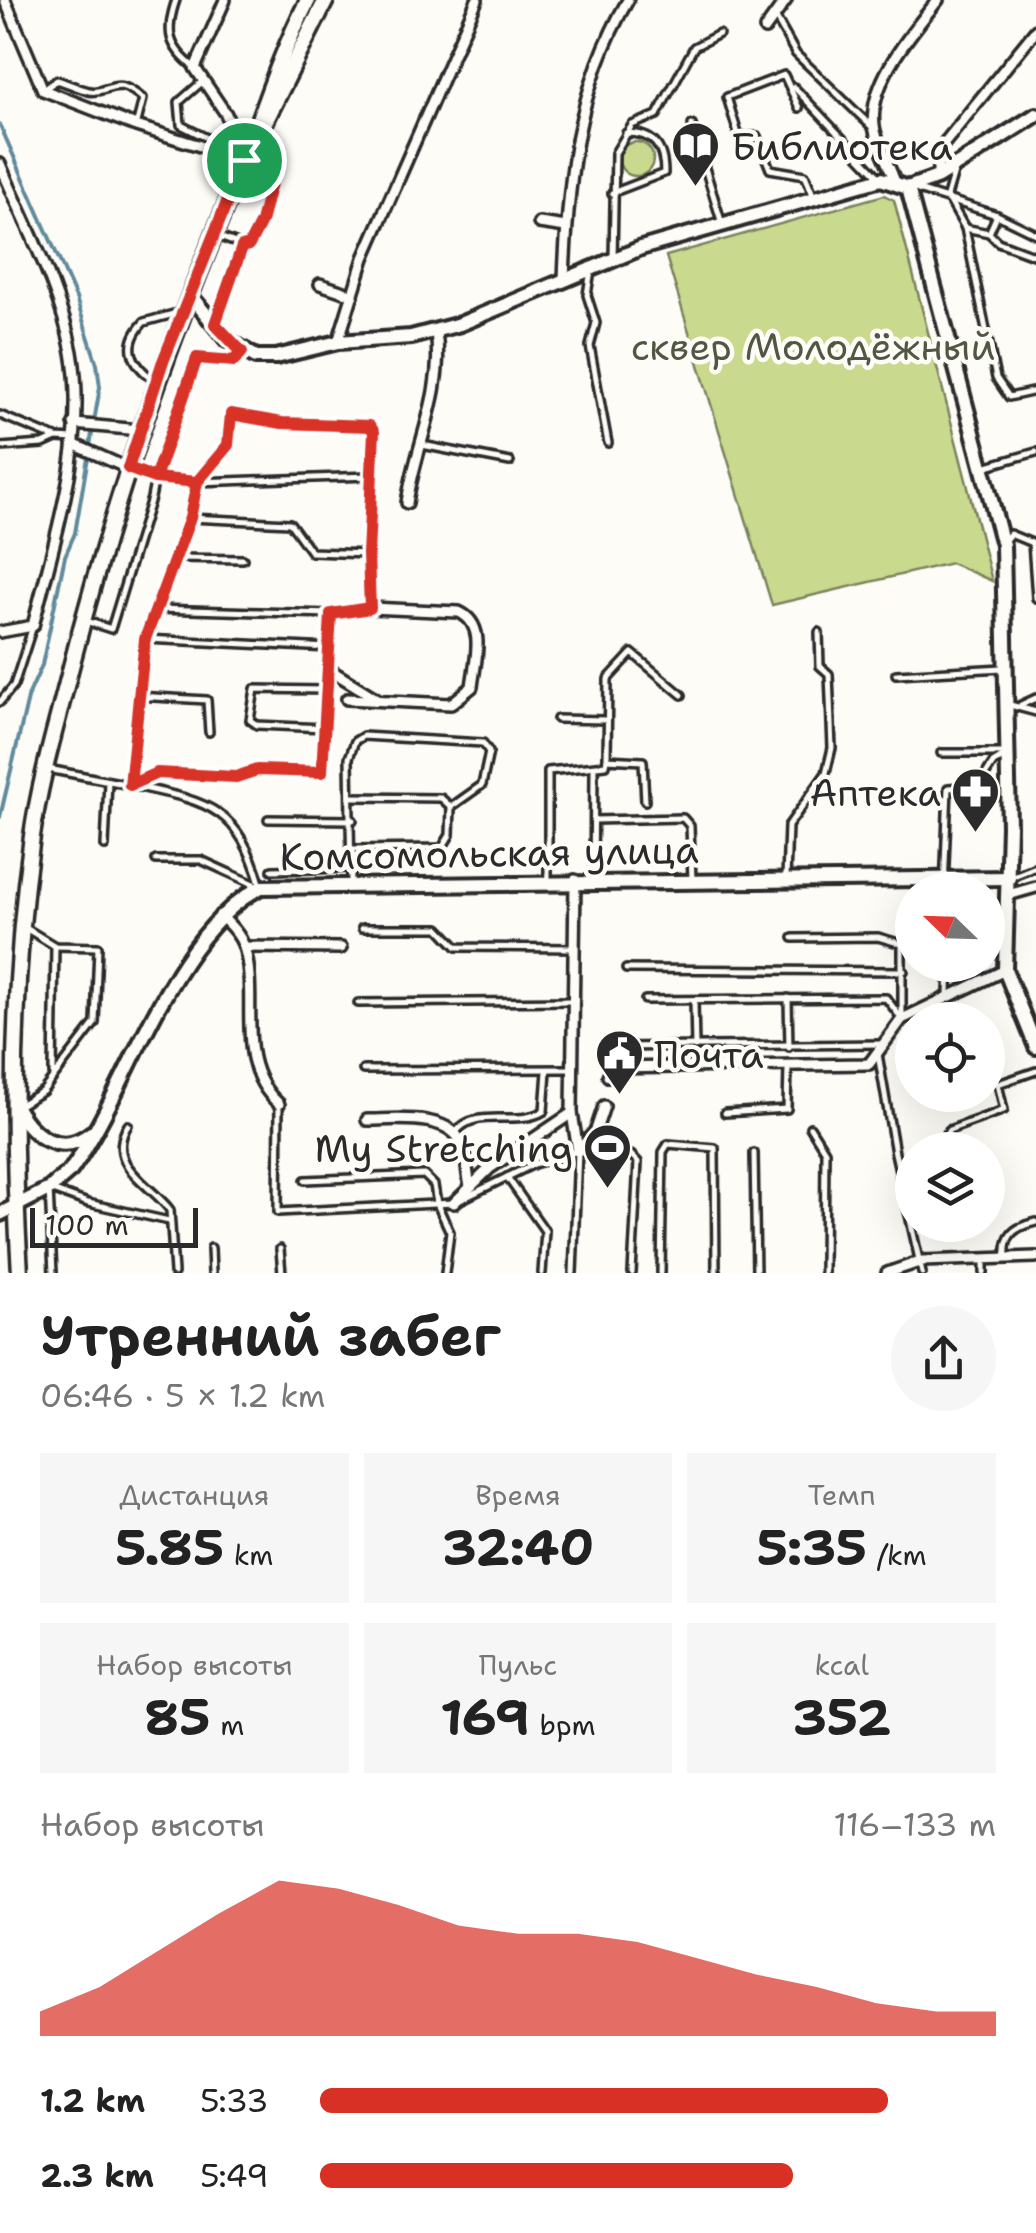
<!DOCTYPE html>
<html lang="ru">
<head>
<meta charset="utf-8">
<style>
	:root { --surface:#fff; --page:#f6f6f6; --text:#222; --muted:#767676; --accent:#d93025 }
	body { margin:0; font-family:"Shantell Sans",sans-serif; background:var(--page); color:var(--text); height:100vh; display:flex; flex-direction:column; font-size:38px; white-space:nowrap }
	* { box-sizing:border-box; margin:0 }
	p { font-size:32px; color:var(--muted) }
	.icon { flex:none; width:55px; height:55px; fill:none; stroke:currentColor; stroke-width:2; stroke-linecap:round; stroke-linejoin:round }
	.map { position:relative; height:1273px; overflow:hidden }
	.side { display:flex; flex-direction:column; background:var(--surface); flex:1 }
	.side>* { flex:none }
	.needle { width:65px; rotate:293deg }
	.tools { position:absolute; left:895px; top:872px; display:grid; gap:20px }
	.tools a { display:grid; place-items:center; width:110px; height:110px; border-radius:50%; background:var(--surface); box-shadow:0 10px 40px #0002; font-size:50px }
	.scale { position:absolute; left:30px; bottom:25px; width:168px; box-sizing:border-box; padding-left:10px; border:5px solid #2b2b2b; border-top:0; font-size:28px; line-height:35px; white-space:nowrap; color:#2b2b2b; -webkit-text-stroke:8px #fdfcf7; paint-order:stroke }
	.pin { position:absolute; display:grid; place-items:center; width:85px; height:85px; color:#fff; margin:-42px; border:5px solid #fff; border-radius:50%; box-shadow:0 2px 10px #0007 }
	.round { display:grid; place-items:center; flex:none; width:105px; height:105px; border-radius:52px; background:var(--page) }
	.head { display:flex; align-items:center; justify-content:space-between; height:170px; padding:0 40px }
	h1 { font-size:55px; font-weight:700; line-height:75px }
	.figures { display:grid; grid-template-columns:repeat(3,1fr); gap:15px; height:170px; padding:10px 40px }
	.figures div { display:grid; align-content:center; border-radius:0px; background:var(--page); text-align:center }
	.figures b { font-size:50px; font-weight:700 }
	.figures small { font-size:28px; font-weight:400 }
	.figures p { font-size:28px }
	.chart { height:280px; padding:20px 40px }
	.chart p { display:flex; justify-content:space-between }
	.chart svg { width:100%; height:180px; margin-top:10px; fill:var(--accent); opacity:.7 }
	ul { padding:0 40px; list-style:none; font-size:32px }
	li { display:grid; grid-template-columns:160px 120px 1fr; align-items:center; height:75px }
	li i { height:25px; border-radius:12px; background:var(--accent) }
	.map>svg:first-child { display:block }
</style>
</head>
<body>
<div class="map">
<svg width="1036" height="1273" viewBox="0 0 1036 1273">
	<rect width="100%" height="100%" fill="#fdfcf7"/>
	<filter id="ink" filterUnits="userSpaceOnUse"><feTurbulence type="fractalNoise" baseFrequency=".01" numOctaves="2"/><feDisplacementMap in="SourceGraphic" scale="20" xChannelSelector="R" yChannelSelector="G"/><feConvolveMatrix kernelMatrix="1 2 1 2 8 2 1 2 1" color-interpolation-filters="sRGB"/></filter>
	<g filter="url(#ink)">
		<g fill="#c9da8f" stroke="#7a825d" stroke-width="2.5">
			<circle cx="636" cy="159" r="17"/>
			<path d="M884,195L894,200L992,581L951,563L772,605L666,256Z"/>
		</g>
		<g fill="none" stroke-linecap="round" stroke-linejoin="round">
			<path stroke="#618a9b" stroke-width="4" d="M0,125L76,298L97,364L100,387L75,533L65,556L42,665L29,694L0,817"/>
			<defs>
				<g id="lane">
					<path d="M176,0C165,32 168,47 195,68"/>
					<path d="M776,18L796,54L873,128"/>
					<path d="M203,81L179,102L181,125L209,139L234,144"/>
					<path d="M794,87L879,177"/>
					<path d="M43,90L57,80C67,83 79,89 89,91C109,95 114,73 143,99L136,126"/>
					<path d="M799,108L784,75L727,97L739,137L757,136L770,169L805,175L814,197"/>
					<path d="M692,125L722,224"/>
					<path d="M954,172L947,196L965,228L996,378L1009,397L1036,391"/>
					<path d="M918,190L997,215L1036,234"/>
					<path d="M612,193L664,173C664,146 653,133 626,133"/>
					<path d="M997,215L989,233L998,242L1036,256"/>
					<path d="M965,228L989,233"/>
					<path d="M217,236L246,247L257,232L271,183L246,162"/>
					<path d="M613,259L615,153L632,125L657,115L694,47L719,34"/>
					<path d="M591,270L587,295L596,323L590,346L608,443"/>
					<path d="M216,321L242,247"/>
					<path d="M156,382C133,365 121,347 144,322L181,312"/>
					<path d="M0,415L56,438L74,439"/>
					<path d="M422,445L510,462"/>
					<path d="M0,447L43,444L56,438"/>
					<path d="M984,467L1036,452"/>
					<path d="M190,518L290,523L311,552L368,554L370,476L197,482L155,478L197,358L234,361L240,353"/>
					<path d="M1004,541L1010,534L1032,543L1036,598"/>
					<path d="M368,554L370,608"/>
					<path d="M176,558L243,559"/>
					<path d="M156,609L190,518L197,482L228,445L231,415L282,423L370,425L375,432L370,476"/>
					<path d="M86,621L111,629L151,498L155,478L131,469"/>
					<path d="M145,639L330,648"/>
					<path d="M896,674L1003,668"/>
					<path d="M136,696L207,700L209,732"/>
					<path d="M0,702L14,685L33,626"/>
					<path d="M1010,705L1036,712"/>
					<path d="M1021,705L1036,698"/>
					<path d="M557,719L606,720"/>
					<path d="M324,728L257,725L250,720L255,689L325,690"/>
					<path d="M941,753H1006"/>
					<path d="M607,759L608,679L632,653L682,695"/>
					<path d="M48,769L130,785L157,773L236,777L257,770L322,772L331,614L156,609L140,665L130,785C207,802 237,804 261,886"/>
					<path d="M353,797L441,798L451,807"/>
					<path d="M268,819L353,820"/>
					<path d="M594,820L683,818L690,826L692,880"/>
					<path d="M105,846L108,781"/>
					<path d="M352,849L442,848L450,835L451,808"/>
					<path d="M156,860H201L258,886"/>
					<path d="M272,870L352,868"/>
					<path d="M1011,877L1036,867"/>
					<path d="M786,878L788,826L826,773L832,748L829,674L820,666L819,632"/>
					<path d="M548,880V771L606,765L607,759L643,761L645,801"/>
					<path d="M593,880L594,770"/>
					<path d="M351,882L349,758L355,741L363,736L483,743L489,752L482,785L451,807"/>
					<path d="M944,890L948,788L978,786L993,763L1006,755"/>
					<path d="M362,928H439L457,947L574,948"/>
					<path d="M793,938L878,937L902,944V1016"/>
					<path d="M626,969L904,971"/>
					<path d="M948,994L949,965"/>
					<path d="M788,998L789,1047"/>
					<path d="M645,1000L886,998L902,1019"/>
					<path d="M694,1000L695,1047"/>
					<path d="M358,1003L573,1001"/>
					<path d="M615,1047L882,1044"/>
					<path d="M878,1054L895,1153L922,1273"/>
					<path d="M363,1070L572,1069"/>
					<path d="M53,1073L55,946"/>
					<path d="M279,1104L278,1212L454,1203L534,1164L578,1151L631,1155L638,1162L632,1273"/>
					<path d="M18,1106L43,1091L95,1023L98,947L55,946L24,927"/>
					<path d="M725,1113L787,1109L788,1067"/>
					<path d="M128,1125C104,1165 151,1184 170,1210L174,1273"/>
					<path d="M810,1127L825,1151L824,1273"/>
					<path d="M455,1133C477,1105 516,1128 544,1111L547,1071"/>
					<path d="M949,1150L944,1138L949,1130L1004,1110L998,1084L1036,1071"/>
					<path d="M754,1153L756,1273"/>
					<path d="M507,1177L545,1231L542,1273"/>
					<path d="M305,1180L424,1175L434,1185L437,1204L450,1232L445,1273"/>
					<path d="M211,1248L212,1273"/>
					<path d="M280,1249L282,1273"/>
					<path d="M1006,1258C1004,1235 1014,1227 1036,1222"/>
					<path d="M984,1259V1273"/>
					<path d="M53,1273L49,1189L88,1203L169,1221"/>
					<path d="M573,1273L578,1151"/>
					<path d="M661,1273L663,1152L668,1144L715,1148L716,1273"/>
				</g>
				<g id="street">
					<path d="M5,0L43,90L136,126L245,160"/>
					<path d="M225,0L195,68L226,114L245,160"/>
					<path d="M765,29L786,0"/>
					<path d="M0,164C25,224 60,288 72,352C88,442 54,540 33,626L0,632"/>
					<path d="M938,177V151L1036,30"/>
					<path d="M895,182C889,165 879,147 875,131C864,87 913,31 938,0"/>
					<path d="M539,223L566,227"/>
					<path d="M564,279C568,179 576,89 628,0"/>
					<path d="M320,284L353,295"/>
					<path d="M338,342L364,258L477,0"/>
					<path d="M74,424L140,430"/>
					<path d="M73,444L127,468"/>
					<path d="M407,503C415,446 445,391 436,332"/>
					<path d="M331,614L370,608L459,612C487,625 475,660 472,687L451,704L347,699"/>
					<path d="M327,668L377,699"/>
					<path d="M575,880L572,1113L578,1151L596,1130L604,1106"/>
					<path d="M1008,895L1036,887"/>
					<path d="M220,915C229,924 240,934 244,947C260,999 232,1062 279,1104"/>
					<path d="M244,947L341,948"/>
					<path d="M608,1076L612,1068L869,1064L902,1019L1005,970"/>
					<path d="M367,1120C394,1120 451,1112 463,1146C467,1158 467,1174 470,1186"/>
					<path d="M454,1203L490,1168L572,1113"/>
					<path d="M887,1273L922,1261L1036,1257"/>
				</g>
				<g id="secondary">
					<path d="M908,188L1003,545L1009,826L1005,970L1036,1047"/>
					<path d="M908,188L938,177L1036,115"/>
					<path d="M190,295L227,340L256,357H276L338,342L411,337L460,324L641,248L881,179L908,188"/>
					<path d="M17,1109C33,1137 61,1157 91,1133"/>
					<path d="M0,1214L49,1189L71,1170C130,1087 170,935 261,887L1009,878"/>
				</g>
				<g id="primary">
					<path d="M264,124L326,0"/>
					<path d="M20,1273C11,1130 12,979 32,836C40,779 57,723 71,667C112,505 166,350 230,196C257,130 275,64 308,0"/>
				</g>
			</defs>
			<use href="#lane" stroke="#2b2b2b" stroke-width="12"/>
			<use href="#street" stroke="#2b2b2b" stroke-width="16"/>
			<use href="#secondary" stroke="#2b2b2b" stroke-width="20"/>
			<use href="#primary" stroke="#2b2b2b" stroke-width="21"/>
			<use href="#lane" stroke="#fdfcf7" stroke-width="5"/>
			<use href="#street" stroke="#fdfcf7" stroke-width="9"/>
			<use href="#secondary" stroke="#fdfcf7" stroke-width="12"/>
			<use href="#primary" stroke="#fdfcf7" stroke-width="14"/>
		</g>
	</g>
	<g fill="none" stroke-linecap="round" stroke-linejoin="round" filter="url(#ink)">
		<defs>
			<path id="route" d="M244,160L162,364L128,468L155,478L197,482L190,518L145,639L130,785L157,773L236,777L257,770L322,772L331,614L370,608L368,554L374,432L370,426L282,423L231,414L228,445L197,482L155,478L197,358L234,361L242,352L215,324L242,247L249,245L261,222L271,183L244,160"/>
		</defs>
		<use href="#route" stroke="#fff" stroke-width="20"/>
		<use href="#route" stroke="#d93025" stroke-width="12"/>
	</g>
	<defs>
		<symbol id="library-pin" viewBox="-11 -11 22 30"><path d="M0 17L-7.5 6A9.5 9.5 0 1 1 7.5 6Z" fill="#2b2b2b" stroke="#fdfcf7"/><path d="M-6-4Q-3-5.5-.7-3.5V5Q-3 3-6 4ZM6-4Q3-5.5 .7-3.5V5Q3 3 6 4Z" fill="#fff"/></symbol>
		<symbol id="pharmacy-pin" viewBox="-11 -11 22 30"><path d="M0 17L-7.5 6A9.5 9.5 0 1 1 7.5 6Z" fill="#2b2b2b" stroke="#fdfcf7"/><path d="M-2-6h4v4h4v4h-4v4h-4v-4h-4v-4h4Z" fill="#fff"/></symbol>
		<symbol id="civic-pin" viewBox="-11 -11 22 30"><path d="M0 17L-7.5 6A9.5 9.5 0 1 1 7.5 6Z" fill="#2b2b2b" stroke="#fdfcf7"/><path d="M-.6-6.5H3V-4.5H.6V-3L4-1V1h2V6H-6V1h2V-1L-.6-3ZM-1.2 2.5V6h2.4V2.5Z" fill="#fff"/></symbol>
		<symbol id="stadium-pin" viewBox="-11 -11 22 30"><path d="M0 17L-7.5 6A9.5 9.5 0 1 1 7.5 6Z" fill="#2b2b2b" stroke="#fdfcf7"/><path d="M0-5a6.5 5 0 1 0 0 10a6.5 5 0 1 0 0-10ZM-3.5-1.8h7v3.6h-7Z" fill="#fff"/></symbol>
	</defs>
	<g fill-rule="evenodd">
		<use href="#library-pin" x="668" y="118" width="55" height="75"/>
		<use href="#pharmacy-pin" x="948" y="764" width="55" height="75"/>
		<use href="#civic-pin" x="592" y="1026" width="55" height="75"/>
		<use href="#stadium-pin" x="580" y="1120" width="55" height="75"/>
	</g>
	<g text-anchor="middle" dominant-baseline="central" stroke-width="9" stroke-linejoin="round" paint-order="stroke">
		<g font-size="38" fill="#2b2b2b" stroke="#fdfcf7" text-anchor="start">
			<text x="731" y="146">Библиотека</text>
			<text x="941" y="792" text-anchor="end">Аптека</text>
			<text x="654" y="1054">Почта</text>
			<text x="573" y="1148" text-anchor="end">My Stretching</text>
		</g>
		<g font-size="38" fill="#525744" stroke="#fdfcf7">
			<text x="813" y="346">сквер Молодёжный</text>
		</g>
		<g font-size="38" fill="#2b2b2b" stroke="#fdfcf7">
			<text transform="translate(489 853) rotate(-1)">Комсомольская улица</text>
		</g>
	</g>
</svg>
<div class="tools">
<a><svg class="needle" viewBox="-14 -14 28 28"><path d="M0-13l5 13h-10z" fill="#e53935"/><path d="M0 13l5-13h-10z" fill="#767676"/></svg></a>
<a><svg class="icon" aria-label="locate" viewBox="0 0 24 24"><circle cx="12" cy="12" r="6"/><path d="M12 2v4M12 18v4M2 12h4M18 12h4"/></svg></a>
<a><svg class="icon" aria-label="layers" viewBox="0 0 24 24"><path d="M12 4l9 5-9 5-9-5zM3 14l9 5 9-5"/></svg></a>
</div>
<div class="scale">100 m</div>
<div class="pin" style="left:244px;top:160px;background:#1e9e55"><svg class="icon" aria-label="arrive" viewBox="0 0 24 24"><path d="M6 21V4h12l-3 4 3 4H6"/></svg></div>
</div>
<section class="side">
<div class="head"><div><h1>Утренний забег</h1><p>06:46 · 5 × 1.2 km</p></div><a class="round"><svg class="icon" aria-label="share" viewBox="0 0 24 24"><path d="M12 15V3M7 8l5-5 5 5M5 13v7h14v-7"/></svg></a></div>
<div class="figures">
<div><p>Дистанция</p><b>5.85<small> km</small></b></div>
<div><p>Время</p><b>32:40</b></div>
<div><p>Темп</p><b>5:35<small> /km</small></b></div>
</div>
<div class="figures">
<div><p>Набор высоты</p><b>85<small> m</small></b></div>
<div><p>Пульс</p><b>169<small> bpm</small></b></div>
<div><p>kcal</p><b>352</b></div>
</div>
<div class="chart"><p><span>Набор высоты</span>116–133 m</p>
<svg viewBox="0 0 160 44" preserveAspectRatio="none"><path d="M0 44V38L10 32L20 23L30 14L40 6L50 8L60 12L70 17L80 19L90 19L100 21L110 25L120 29L130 32L140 36L150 38L160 38V44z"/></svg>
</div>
<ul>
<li><b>1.2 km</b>5:33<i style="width:84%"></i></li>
<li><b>2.3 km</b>5:49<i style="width:70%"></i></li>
</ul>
</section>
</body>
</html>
